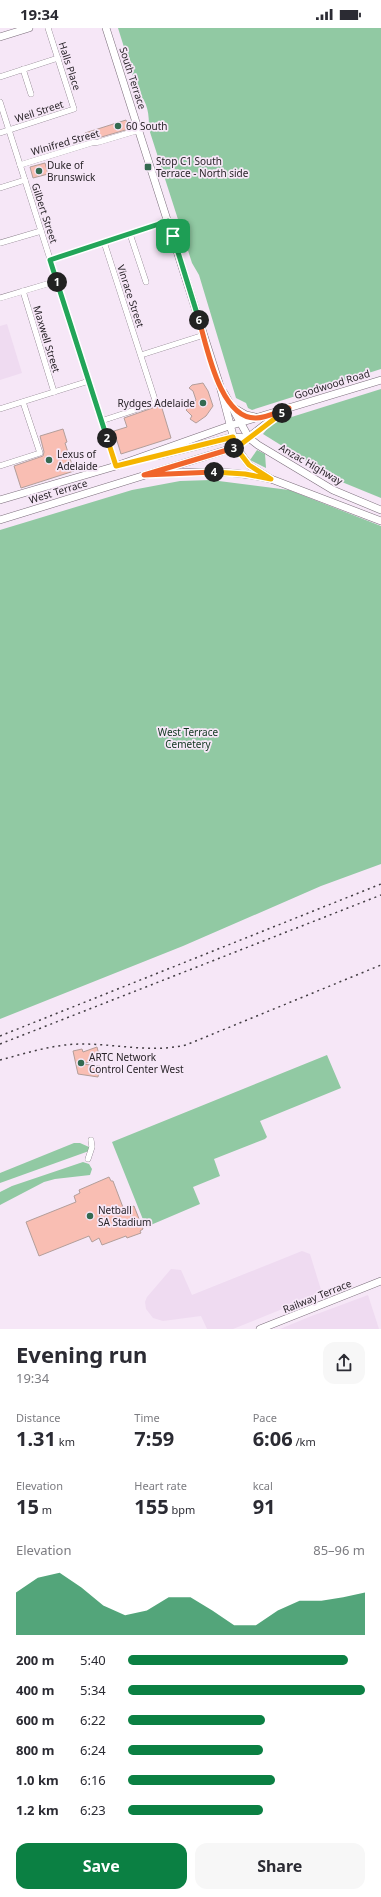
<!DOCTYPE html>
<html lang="en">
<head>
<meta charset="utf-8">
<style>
	:root { --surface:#fff; --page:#f7f7f7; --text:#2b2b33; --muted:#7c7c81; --accent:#0b8043 }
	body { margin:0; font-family:"Noto Sans",sans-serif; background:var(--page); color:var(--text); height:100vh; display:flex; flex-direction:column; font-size:15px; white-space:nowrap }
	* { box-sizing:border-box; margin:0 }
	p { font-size:13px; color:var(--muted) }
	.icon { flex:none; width:22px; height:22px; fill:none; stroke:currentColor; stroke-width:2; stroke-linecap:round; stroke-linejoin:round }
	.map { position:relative; height:1301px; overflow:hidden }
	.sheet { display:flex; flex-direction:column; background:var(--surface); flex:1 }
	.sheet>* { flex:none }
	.pin { position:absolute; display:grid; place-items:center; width:34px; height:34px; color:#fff; margin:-17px; border-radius:8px; box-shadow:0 2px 6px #0006 }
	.km { position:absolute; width:20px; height:20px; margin:-10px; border-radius:50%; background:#222; color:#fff; font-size:11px; line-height:20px; text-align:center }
	.round { display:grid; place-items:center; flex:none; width:42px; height:42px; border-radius:12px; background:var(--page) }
	.head { display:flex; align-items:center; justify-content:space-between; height:68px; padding:0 16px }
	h1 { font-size:22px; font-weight:700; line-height:30px }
	.figures { display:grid; grid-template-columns:repeat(3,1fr); gap:6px; height:68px; padding:4px 16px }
	.figures div { display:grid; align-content:center }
	.figures b { font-size:20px; font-weight:700 }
	.figures small { font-size:11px; font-weight:400 }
	.figures p { font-size:11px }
	.chart { height:112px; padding:8px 16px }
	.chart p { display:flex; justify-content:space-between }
	.chart svg { width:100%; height:72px; margin-top:4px; fill:var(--accent); opacity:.7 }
	.primary-button { display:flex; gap:8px; margin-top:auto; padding:8px 16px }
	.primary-button a { flex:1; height:46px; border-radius:12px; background:var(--accent); color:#fff; font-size:16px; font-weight:700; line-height:46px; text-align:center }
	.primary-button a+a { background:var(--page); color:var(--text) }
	ul { padding:0 16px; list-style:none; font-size:13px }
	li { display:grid; grid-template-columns:64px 48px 1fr; align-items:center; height:30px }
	li i { height:10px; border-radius:5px; background:var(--accent) }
	.status { display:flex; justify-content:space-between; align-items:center; height:28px; padding:0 20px; background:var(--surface); direction:ltr }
	.status svg { height:11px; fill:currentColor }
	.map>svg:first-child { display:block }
</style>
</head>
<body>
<div class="status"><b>19:34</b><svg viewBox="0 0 49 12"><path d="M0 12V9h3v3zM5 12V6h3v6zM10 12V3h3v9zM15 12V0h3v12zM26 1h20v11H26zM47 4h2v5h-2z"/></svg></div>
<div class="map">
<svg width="381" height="1301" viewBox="0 0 381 1301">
	<rect width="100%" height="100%" fill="#f6e7f7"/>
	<g fill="#efdbf1">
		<path d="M7,296L22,345L0,352V298Z"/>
		<path d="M302,1223L310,1226L322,1265L233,1301H207L201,1288L163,1293L153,1290L146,1281L145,1274L147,1269L171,1241L181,1242L192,1267Z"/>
		<path d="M368,1267L379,1301H280L309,1289Z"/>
	</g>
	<g fill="#91c9a3">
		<path d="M118,0H381V341L252,382L248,380L246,375L236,370L199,247L192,235L149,101C149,86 148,75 138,64Z"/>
		<path d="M381,361V470L337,452L263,406L270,397L282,392Z"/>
		<path d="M257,422L265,426L266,440L250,432Z"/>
		<path d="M211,452L289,462L381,498V836L321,858L183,918L0,991V502L132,462L180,453Z"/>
		<path d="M327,1027L341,1060L260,1093L267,1109L265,1111L214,1131L220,1148L193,1159L200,1176L146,1199L112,1114Z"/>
		<path d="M74,1115H80L89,1119V1123L0,1155V1145Z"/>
		<path d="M83,1134L89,1136L92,1141L90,1147L55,1151L44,1154L0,1177V1164L12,1158Z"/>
	</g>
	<g fill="#f9beb3" stroke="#b39e9a">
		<path d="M126,92L129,101L98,110L96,108L87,111L85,105Z"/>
		<path d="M45,135L48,146L33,150L30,139Z"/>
		<path d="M203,355L208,363L213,378L206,388L196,395L190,391L192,388L186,382L196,372L193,363L189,360L192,357Z"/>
		<path d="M161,377L171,410L121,426L114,403L127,399L124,390Z"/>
		<path d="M63,401L67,414L65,415L74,443L21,460L14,438L43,428L44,424L40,408Z"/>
		<path d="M97,1019L100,1031L82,1036L100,1038L98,1049L78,1046L73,1023L82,1021L83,1024Z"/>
		<path d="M109,1149L111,1153H113L124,1182L134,1178L143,1201L140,1203L141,1205L127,1210L126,1208L102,1217L99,1210L92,1214L89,1208L39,1228L26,1194L76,1174L74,1168L80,1165L79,1162Z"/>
	</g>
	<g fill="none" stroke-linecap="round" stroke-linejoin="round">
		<defs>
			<g id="minor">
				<path d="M23,41L31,66"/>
				<path d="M0,49L58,30"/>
				<path d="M0,74L116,438"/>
				<path d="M0,105L74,81L48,0"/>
				<path d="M20,137L91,115L99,114L139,102"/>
				<path d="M0,160L25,152"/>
				<path d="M130,206L146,254"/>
				<path d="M0,215L41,203"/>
				<path d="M50,232L168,193"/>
				<path d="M23,263L54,364"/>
				<path d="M0,270L57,253"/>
				<path d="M141,327L204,307"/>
				<path d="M0,381L89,353"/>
				<path d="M101,393L156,375L104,214"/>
				<path d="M0,438L40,425L23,374"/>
				<path d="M88,1131L92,1119L91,1112"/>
			</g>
			<g id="major">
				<path d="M106,0L220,358L236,419L249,437L271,451"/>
				<path d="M0,9L29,0"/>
				<path d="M224,365L249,410L258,417L333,462L381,482"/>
				<path d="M232,379L246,387L255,389"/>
				<path d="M156,428L233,409L249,410"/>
				<path d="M158,446C196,443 233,442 271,451L381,493"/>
				<path d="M0,472L116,438L229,398L381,352"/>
				<path d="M0,492L236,419L280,385"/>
				<path d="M260,1301L381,1253"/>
			</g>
		</defs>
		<use href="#minor" stroke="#7b6e7b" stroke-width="6"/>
		<use href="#major" stroke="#7b6e7b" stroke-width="8"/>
		<use href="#minor" stroke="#fff" stroke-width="5.5"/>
		<use href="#major" stroke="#fff" stroke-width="7"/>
		<g stroke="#433d43" stroke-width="1.5" stroke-dasharray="2 4" stroke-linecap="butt">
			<path d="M0,1008L381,856"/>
			<path d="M0,1016L381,867"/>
			<path d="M0,1032C27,1025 54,1016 82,1016C117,1016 151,1025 186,1017L381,937"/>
		</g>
	</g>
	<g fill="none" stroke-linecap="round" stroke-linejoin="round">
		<defs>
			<path id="split-1" d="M57,254L50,232L168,193L173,208"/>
			<path id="split-2" d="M57,254L107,410"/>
			<path id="split-3" d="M107,410L116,438L233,409L236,420H234"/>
			<path id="split-4" d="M214,444L144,447L234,420"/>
			<path id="split-5" d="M214,444L245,446L271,451L249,437L236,420L282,385"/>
			<path id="split-6" d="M199,292C207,319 220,391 256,390C267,390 279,383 289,380L282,385"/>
			<path id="split-7" d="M173,208L199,292"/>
		</defs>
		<use href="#split-1" stroke="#fff" stroke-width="8"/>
		<use href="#split-2" stroke="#fff" stroke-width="8"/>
		<use href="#split-3" stroke="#fff" stroke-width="8"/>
		<use href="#split-4" stroke="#fff" stroke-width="8"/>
		<use href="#split-5" stroke="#fff" stroke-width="8"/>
		<use href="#split-6" stroke="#fff" stroke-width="8"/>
		<use href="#split-7" stroke="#fff" stroke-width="8"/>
		<use href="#split-1" stroke="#22a559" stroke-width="5"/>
		<use href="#split-2" stroke="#22a559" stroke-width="5"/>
		<use href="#split-3" stroke="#f5b400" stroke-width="5"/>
		<use href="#split-4" stroke="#f0652b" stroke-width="5"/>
		<use href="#split-5" stroke="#f5b400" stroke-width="5"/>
		<use href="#split-6" stroke="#f0652b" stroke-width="5"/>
		<use href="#split-7" stroke="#22a559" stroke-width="5"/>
	</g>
	<g fill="#346a50" stroke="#f6e7f7" stroke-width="1.5">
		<circle cx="118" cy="98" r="4"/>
		<rect x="144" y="135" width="8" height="8" rx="2"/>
		<circle cx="39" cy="143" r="4"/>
		<circle cx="203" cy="375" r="4"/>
		<circle cx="49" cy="432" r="4"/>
		<circle cx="81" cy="1035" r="4"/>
		<circle cx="90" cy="1188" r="4"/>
	</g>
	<g text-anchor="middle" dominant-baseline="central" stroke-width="3.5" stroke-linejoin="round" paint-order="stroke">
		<g font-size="10" fill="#292429" stroke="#f6e7f7">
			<text transform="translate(70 38) rotate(72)">Halls Place</text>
			<text transform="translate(133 50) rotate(72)">South Terrace</text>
			<text transform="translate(39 83) rotate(-18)">Weil Street</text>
			<text transform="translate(65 114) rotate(-16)">Winifred Street</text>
			<text transform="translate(45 185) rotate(72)">Gilbert Street</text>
			<text transform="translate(131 268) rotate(72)">Vinrace Street</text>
			<text transform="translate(47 311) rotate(73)">Maxwell Street</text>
			<text transform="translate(332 356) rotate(-17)">Goodwood Road</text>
			<text transform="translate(311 436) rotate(30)">Anzac Highway</text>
			<text transform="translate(58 463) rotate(-17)">West Terrace</text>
			<text transform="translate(317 1268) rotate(-22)">Railway Terrace</text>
		</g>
		<g font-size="10" fill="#292429" stroke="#f6e7f7" text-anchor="start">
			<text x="126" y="98">60 South</text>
			<text x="156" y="133">Stop C1 South<tspan x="156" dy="12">Terrace - North side</tspan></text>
			<text x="47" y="137">Duke of<tspan x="47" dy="12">Brunswick</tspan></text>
			<text x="195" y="375" text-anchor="end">Rydges Adelaide</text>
			<text x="57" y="426">Lexus of<tspan x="57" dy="12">Adelaide</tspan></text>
			<text x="89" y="1029">ARTC Network<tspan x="89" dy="12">Control Center West</tspan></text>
			<text x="98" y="1182">Netball<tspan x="98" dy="12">SA Stadium</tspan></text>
		</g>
		<g font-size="10" fill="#0f351e" stroke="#f6e7f7">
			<text x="188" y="704">West Terrace<tspan x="188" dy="12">Cemetery</tspan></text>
		</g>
	</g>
</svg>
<div class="pin" style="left:173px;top:208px;background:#1e9e55"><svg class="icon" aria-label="arrive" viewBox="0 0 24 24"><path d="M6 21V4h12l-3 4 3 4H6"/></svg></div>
<b class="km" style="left:57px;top:254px">1</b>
<b class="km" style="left:107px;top:410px">2</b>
<b class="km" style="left:234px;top:420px">3</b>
<b class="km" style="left:214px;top:444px">4</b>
<b class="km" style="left:282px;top:385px">5</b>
<b class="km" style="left:199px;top:292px">6</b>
</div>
<section class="sheet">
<div class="head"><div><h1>Evening run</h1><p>19:34</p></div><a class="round"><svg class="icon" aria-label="share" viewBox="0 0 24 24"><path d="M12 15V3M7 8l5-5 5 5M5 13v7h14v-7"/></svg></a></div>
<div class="figures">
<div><p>Distance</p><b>1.31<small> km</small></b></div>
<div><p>Time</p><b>7:59</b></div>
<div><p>Pace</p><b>6:06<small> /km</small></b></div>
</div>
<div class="figures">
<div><p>Elevation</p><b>15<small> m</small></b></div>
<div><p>Heart rate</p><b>155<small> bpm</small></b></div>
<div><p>kcal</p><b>91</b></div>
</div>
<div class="chart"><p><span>Elevation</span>85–96 m</p>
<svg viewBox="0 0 160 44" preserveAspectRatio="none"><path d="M0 44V18L10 9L20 6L30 15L40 26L50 32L60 29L70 21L80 21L90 29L100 38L110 38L120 29L130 23L140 23L150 21L160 18V44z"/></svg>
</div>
<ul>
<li><b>200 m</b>5:40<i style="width:93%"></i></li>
<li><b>400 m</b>5:34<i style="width:100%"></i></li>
<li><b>600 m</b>6:22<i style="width:58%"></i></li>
<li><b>800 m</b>6:24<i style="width:57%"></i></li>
<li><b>1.0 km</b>6:16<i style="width:62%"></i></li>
<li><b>1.2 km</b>6:23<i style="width:57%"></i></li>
</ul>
<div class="primary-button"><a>Save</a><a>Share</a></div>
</section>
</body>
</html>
